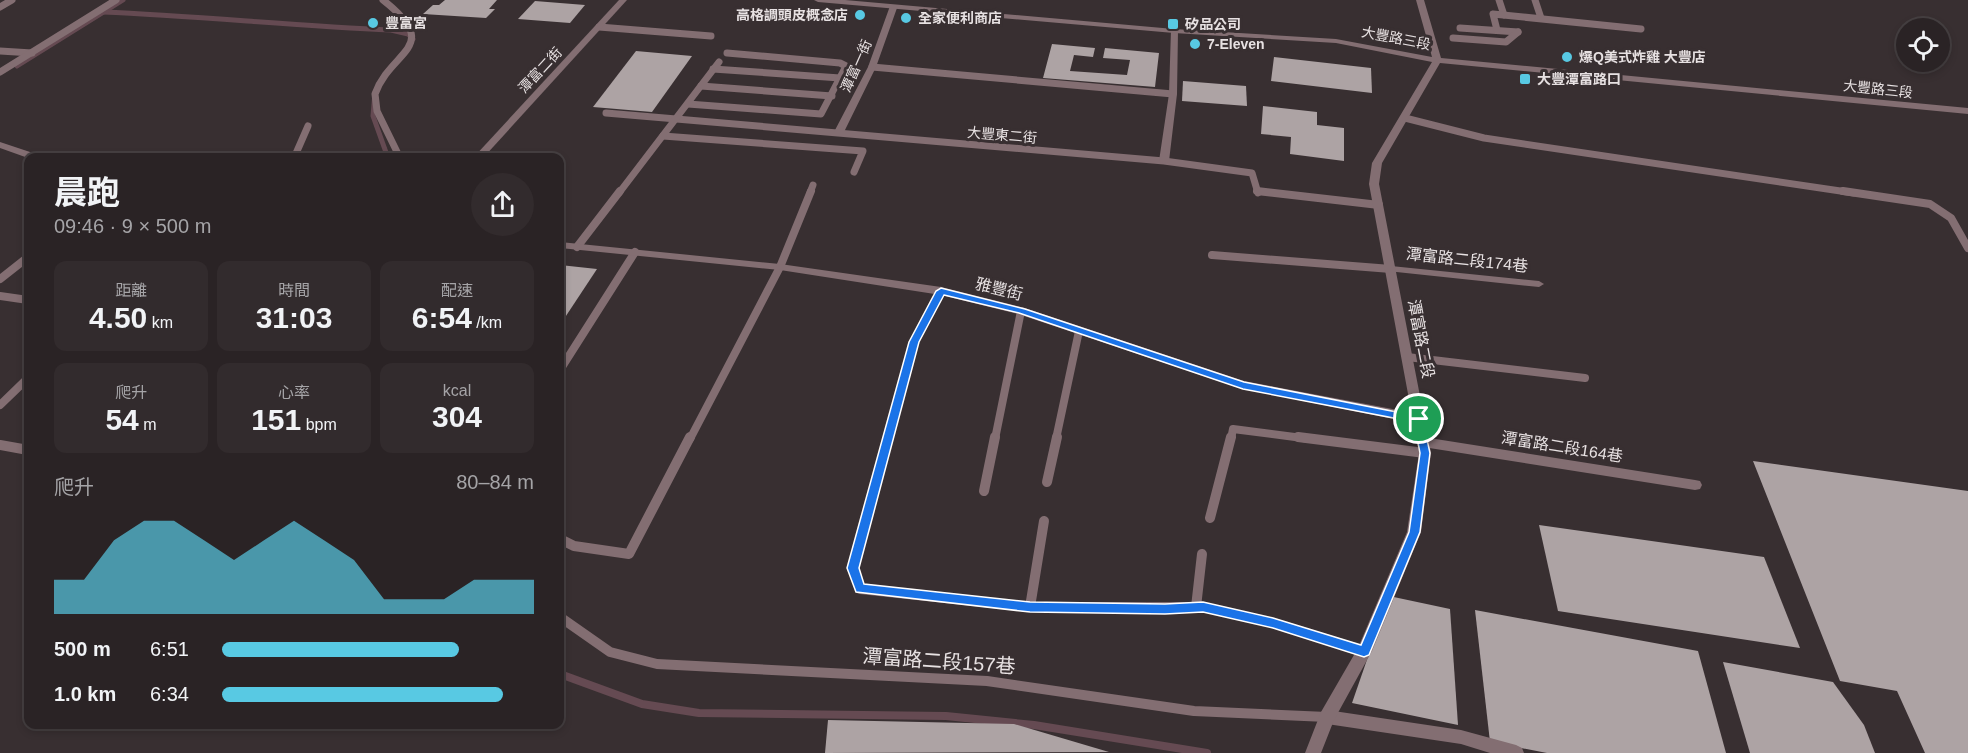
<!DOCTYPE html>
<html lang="zh-TW">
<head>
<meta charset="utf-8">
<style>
	:root { --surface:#2a2325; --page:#322b2d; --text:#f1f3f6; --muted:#a5a4a7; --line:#464042; --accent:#58c9e3 }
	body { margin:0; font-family:Arial,"Noto Sans TC",sans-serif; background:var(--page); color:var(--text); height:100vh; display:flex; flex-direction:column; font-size:22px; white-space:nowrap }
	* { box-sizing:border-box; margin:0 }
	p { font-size:20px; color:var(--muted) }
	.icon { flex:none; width:33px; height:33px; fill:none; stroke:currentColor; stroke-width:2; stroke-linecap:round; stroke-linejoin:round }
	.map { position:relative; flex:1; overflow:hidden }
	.drawer { position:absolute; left:24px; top:153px; width:540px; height:576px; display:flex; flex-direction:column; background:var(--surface); border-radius:12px; box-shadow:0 3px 9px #0003,0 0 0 2px var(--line) }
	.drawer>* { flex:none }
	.buttons { position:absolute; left:1896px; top:18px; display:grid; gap:12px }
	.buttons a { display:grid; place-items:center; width:54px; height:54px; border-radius:50%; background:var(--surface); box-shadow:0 3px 9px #0003,0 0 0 2px var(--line); font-size:30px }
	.pin { position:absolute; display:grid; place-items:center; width:51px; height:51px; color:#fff; margin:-26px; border:3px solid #fff; border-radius:50%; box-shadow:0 2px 6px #0007 }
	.round { display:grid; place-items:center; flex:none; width:63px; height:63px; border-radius:32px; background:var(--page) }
	.overview { display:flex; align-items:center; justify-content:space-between; height:102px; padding:0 30px }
	h1 { font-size:33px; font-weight:700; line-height:45px }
	.figures { display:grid; grid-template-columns:repeat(3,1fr); gap:9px; height:102px; padding:6px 30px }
	.figures div { display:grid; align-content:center; border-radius:12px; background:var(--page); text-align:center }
	.figures b { font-size:30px; font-weight:700 }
	.figures small { font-size:16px; font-weight:400 }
	.figures p { font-size:16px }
	.chart { height:168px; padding:12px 30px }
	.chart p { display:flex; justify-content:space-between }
	.chart svg { width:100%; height:108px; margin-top:6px; fill:var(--accent); opacity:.7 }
	ul { padding:0 30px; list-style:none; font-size:20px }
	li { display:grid; grid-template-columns:96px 72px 1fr; align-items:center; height:45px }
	li i { height:15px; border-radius:8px; background:var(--accent) }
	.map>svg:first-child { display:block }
</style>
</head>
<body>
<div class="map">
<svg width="1968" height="753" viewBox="0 0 1968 753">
	<rect width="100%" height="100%" fill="#382f31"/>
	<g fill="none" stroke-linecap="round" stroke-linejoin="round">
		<g stroke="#654a52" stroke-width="5">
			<path d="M103,12C199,16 295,26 391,30L408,34L413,39"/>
			<path d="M17,66L123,0"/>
			<path d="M375,92L373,116L388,158"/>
		</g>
		<path stroke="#654a52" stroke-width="8" d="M560,674L642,704L699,713L946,716L1034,725L1207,753"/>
	</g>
	<g fill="#ada3a4">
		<path d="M445,0H497L489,9H495L486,18L423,14L433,5H439Z"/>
		<path d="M535,1L585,5L570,23L518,19Z"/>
		<path d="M1052,44L1095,48L1093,57L1074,55L1070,71L1127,75L1130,60L1103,58L1105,48L1159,53L1155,87L1043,78Z"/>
		<path d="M636,51L692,56L652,112L593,107Z"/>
		<path d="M1274,57L1371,68L1372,93L1271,81Z"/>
		<path d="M1183,81L1246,86L1247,106L1182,101Z"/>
		<path d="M1263,106L1317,112V125L1344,128V161L1290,154L1291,137L1261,134Z"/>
		<path d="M560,265L597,269L560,325Z"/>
		<path d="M1753,461L1968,491V753H1925L1897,691L1840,681Z"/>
		<path d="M1539,525L1764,557L1800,648L1558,611Z"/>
		<path d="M1389,596L1450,609L1458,725L1352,703Z"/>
		<path d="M1475,610L1698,651L1726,753H1547L1490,742Z"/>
		<path d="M1723,662L1833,682L1864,725L1875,753H1750Z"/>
		<path d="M828,720L1014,724L1109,752L825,753Z"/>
	</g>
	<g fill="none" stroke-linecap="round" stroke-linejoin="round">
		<g stroke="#836e72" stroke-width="7">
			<path d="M383,0C444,48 391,49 375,94L377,111L400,158"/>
			<path d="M1499,0L1504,15"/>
			<path d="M1535,0L1541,18"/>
			<path d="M0,7L12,0"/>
			<path d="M599,27L711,36"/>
			<path d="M1460,28L1518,32"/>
			<path d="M1497,30L1493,14L1641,29"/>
			<path d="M1453,38L1506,42L1518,32"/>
			<path d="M0,51L32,53"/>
			<path d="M872,67L1173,94"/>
			<path d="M713,69L840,78"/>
			<path d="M0,72L116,0"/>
			<path d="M701,86L832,96"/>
			<path d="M688,104L821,114L846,66L840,63L727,53"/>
			<path d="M606,113L1164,161L1252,173L1258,193"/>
			<path d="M1405,118L1484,138L1854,193"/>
			<path d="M663,136L863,151L854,172"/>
			<path d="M294,158L308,126"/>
			<path d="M619,193L719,62"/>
			<path d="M810,193L813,185"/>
		</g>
		<g stroke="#836e72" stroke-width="8">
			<path d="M1257,191L1379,205"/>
			<path d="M1843,191L1930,204L1951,218L1968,248"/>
			<path d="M577,247L620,191"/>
			<path d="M1212,255L1391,269"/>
			<path d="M0,279L28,257"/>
			<path d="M0,296L28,300"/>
			<path d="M1407,357L1585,378"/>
			<path d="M560,370L635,252"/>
			<path d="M0,405L28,378"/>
			<path d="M690,439L780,267L811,191"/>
			<path d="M888,439L914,342L941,291"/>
			<path d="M995,439L1021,311"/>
			<path d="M1056,439L1079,331"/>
			<path d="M1231,439L1233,429L1310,439"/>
		</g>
		<g stroke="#836e72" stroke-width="10">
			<path d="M888,437L853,569L860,589L1030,607H1203L1273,623L1364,651"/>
			<path d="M1298,437L1425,453"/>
			<path d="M0,445L28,450"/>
			<path d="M1047,482L1057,437"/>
			<path d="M984,491L995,437"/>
			<path d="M1210,518L1231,437"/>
			<path d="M560,539L574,546L629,554L690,437"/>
			<path d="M1030,607L1044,521"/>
			<path d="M1196,607L1202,554"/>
			<path d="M560,617L610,652L657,664L987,681L1194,711L1327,717"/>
		</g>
		<g fill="#836e72" fill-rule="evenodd">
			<path d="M619,0H627L483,158H473Z"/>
			<path d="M890,6L897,8L876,67L844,132L842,134H836L834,132L868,67Z"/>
			<path d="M1171,29L1178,31L1177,94L1169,161L1164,164L1159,161L1169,94Z"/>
			<path d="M0,142L42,156L43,158H28L0,148Z"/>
			<path d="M560,242L780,264L941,287L1025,308L1244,381L1419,414L1423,416L1425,419L1423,422L1419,424L1243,389L1018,314L941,295L780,270L560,248Z"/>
			<path d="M1391,266L1539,281L1544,284L1539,287L1387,271L1386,269L1387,267Z"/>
			<path d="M1423,437L1695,480L1700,481L1702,485L1700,489L1695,490L1423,447L1418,445L1417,442L1418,439Z"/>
			<path d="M1327,710L1461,730L1516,745L1522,748L1524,753H1490L1461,744L1327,724L1321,722L1319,717L1321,712Z"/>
		</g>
		<path fill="#836e72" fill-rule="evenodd" d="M814,0H845L1174,29L1336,39L1432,57L1416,0H1424L1441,58L1968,108V114L1440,63L1382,163L1379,184L1431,453L1421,532L1372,651L1334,720L1321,753H1305L1321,712L1358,648L1407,532L1419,453L1369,184L1372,163L1432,62L1336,43L1174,33L818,2Z"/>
	</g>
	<path fill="#1a73e8" stroke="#fff" stroke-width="1.5" fill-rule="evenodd" d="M941,288L1025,309L1244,382L1422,417L1430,453L1420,532L1369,655L1364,657L1273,628L1203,612L1165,614L1030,612L856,592L847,568L909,342L936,291ZM944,295L1019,313L1243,389L1414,422L1420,453L1409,532L1361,645L1273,618L1203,602L1165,604L1030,602L864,584L859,568L919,342Z"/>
	<g fill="#58c9e3" stroke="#382f31" stroke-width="2">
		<circle cx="860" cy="15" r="6"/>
		<circle cx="906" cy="18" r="6"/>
		<circle cx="373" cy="23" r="6"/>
		<rect x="1167" y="18" width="12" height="12" rx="3"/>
		<circle cx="1195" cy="44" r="6"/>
		<circle cx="1567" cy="57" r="6"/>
		<rect x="1519" y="73" width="12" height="12" rx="3"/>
	</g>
	<g text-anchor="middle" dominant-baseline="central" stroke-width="6" stroke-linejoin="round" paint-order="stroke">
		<g font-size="14" font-weight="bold" fill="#e7e1e2" stroke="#382f31" text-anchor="start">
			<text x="848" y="15" text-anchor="end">高格調頭皮概念店</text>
			<text x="918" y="18">全家便利商店</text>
			<text x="385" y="23">豐富宮</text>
			<text x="1185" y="24">矽品公司</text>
			<text x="1207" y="44">7-Eleven</text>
			<text x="1579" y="57">爆Q美式炸雞 大豐店</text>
			<text x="1537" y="79">大豐潭富路口</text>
		</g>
		<g font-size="14" fill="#e7e1e2" stroke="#382f31">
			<text transform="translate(1396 38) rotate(11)">大豐路三段</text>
			<text transform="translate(856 66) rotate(-66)">潭富一街</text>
			<text transform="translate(540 70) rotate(-47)">潭富二街</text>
			<text transform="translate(1878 89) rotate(6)">大豐路三段</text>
			<text transform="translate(1002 135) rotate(5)">大豐東二街</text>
		</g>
		<g font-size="16" fill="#e7e1e2" stroke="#382f31">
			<text transform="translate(1467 260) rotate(6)">潭富路二段174巷</text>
			<text transform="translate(999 289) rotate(14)">雅豐街</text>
			<text transform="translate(1421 339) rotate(79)">潭富路二段</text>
			<text transform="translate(1562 447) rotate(9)">潭富路二段164巷</text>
		</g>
		<g font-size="20" fill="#e7e1e2" stroke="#382f31">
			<text transform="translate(939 661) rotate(4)">潭富路二段157巷</text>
		</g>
	</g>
</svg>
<div class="buttons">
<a><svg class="icon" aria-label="locate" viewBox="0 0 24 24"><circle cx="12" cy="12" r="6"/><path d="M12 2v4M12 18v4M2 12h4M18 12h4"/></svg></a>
</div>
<div class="pin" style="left:1419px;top:419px;background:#1e9e55"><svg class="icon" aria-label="arrive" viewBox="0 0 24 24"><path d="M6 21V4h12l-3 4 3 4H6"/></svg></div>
<section class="drawer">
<div class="overview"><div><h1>晨跑</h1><p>09:46 · 9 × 500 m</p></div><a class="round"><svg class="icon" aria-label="share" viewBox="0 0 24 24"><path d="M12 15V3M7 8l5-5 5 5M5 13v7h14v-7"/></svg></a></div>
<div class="figures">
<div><p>距離</p><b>4.50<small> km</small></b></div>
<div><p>時間</p><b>31:03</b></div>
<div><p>配速</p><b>6:54<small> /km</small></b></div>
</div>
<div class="figures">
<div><p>爬升</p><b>54<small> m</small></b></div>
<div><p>心率</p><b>151<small> bpm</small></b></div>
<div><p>kcal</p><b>304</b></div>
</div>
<div class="chart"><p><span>爬升</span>80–84 m</p>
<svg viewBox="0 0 160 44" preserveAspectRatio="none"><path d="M0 44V30L10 30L20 14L30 6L40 6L50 14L60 22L70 14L80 6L90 14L100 22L110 38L120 38L130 38L140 30L150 30L160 30V44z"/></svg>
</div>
<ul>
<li><b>500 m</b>6:51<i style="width:76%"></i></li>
<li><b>1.0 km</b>6:34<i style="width:90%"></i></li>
</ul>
</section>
</div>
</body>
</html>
